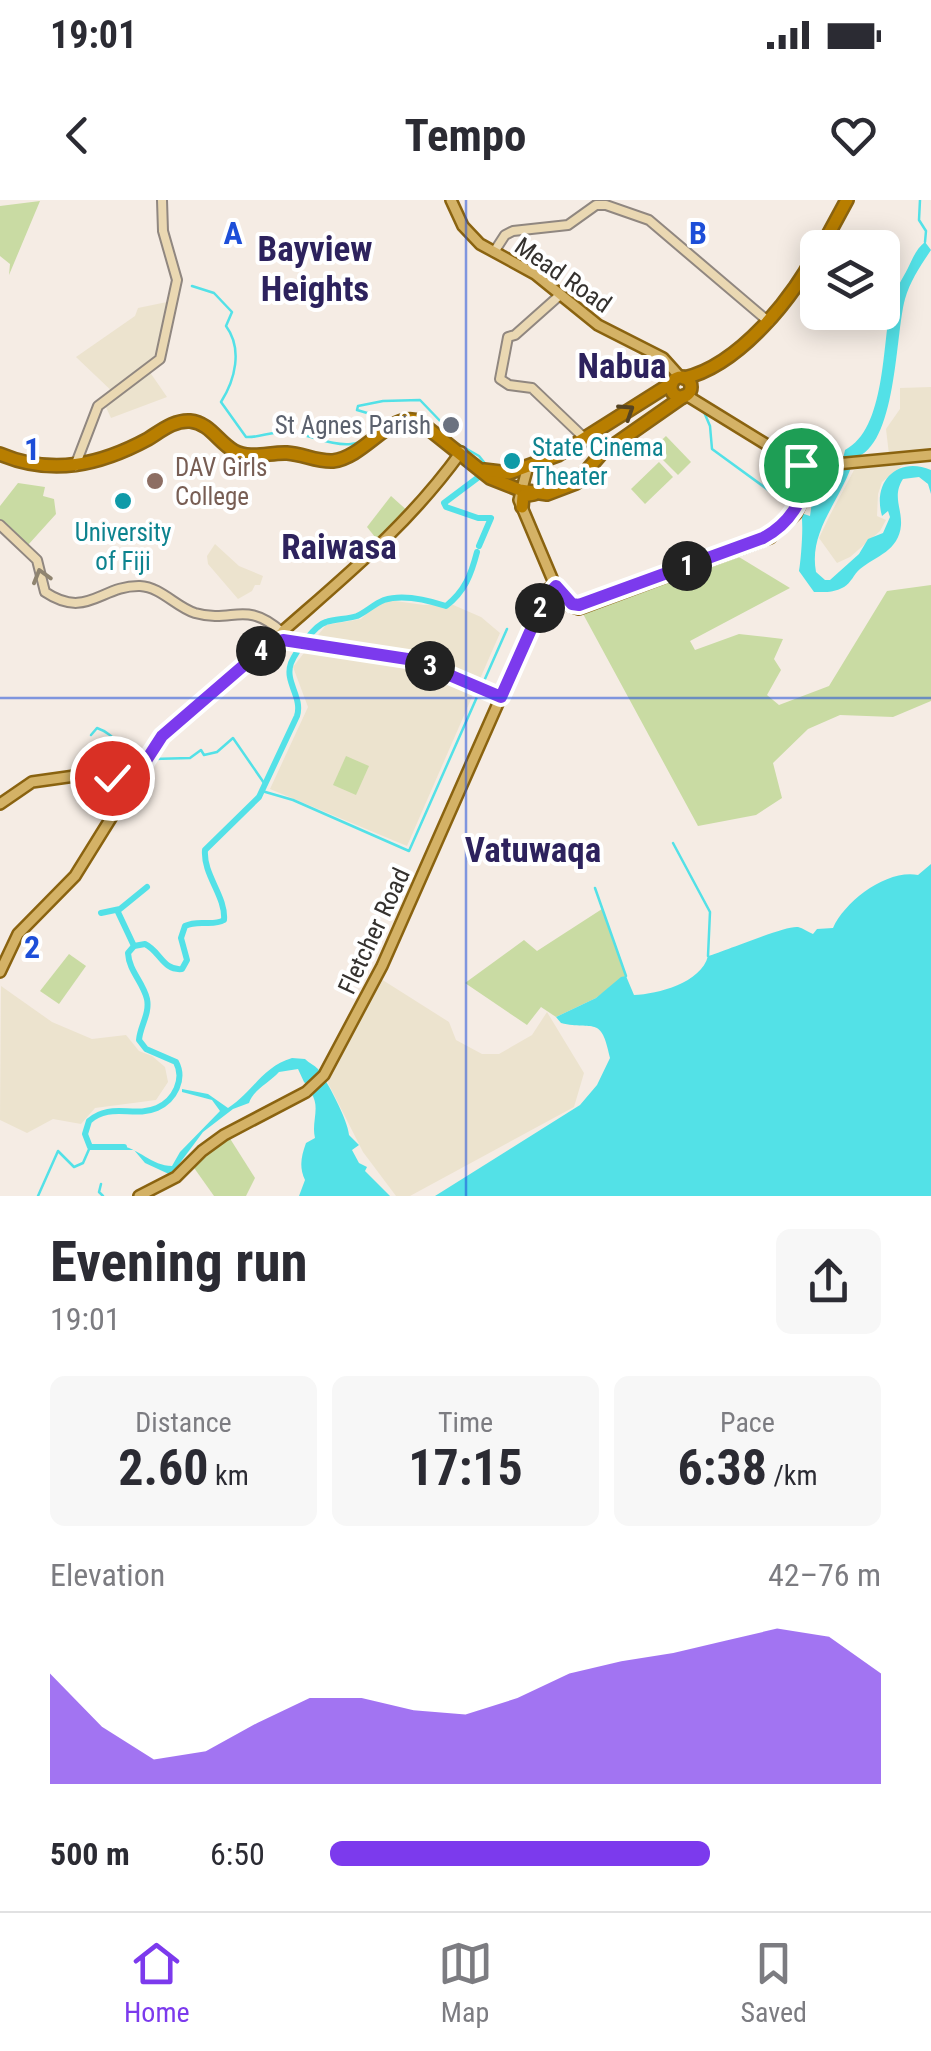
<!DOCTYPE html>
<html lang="en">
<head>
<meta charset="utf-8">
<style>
	:root { --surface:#fff; --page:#f7f7f7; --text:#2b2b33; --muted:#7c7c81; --line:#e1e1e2; --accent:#7c3aed }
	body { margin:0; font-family:"Roboto Condensed",sans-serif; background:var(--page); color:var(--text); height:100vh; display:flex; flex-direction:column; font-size:38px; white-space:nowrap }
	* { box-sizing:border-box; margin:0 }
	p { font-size:32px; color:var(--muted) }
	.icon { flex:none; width:55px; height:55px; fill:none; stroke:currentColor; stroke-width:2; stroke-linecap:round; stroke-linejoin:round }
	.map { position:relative; height:996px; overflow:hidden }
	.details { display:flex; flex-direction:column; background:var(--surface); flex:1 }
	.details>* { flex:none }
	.fabs { position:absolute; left:800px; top:30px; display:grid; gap:20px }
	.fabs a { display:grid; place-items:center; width:100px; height:100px; border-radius:15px; background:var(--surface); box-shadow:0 5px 25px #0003; font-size:50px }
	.pin { position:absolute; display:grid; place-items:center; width:85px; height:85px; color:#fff; margin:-42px; border:5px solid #fff; border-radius:50%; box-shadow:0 2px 10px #0007 }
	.km { position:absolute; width:50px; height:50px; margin:-25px; border-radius:50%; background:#222; color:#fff; font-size:28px; line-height:50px; text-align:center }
	.round { display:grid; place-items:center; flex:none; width:105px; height:105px; border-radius:15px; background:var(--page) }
	.headline { display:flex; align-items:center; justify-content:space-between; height:170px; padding:0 50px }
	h1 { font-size:55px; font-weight:700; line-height:75px }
	.figures { display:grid; grid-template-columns:repeat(3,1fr); gap:15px; height:170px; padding:10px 50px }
	.figures div { display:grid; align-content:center; border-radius:15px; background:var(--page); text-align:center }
	.figures b { font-size:50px; font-weight:700 }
	.figures small { font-size:28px; font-weight:400 }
	.figures p { font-size:28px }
	.chart { height:280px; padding:20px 50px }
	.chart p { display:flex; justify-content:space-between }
	.chart svg { width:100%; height:180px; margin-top:10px; fill:var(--accent); opacity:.7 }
	ul { padding:0 50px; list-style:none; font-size:32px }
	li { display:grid; grid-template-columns:160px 120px 1fr; align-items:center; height:75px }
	li i { height:25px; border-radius:12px; background:var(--accent) }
	.status { display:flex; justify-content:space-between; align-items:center; height:70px; padding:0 50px; background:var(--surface); direction:ltr }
	.status svg { height:28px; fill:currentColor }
	header { display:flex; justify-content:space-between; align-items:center; height:130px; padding:0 50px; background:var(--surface); font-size:45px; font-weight:700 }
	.dock { display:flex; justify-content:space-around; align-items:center; height:140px; border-top:2px solid var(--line); background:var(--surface); font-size:28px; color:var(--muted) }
	.dock a { display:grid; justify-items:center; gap:5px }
	.dock .active { color:var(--accent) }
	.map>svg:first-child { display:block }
</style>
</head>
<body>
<div class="status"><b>19:01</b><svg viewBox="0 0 49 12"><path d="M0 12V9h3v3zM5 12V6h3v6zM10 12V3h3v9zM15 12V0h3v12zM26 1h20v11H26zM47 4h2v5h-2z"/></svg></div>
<header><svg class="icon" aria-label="back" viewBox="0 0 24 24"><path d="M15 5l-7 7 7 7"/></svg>Tempo<svg class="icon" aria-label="heart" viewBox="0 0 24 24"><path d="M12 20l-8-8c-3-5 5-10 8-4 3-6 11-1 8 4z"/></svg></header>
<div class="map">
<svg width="931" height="996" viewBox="0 0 931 996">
	<rect width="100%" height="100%" fill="#f5ece4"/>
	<g fill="#ece3ce">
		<path d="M167,102L156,160L147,168L167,197L111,218L105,205L117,196L76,157L135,116L138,108Z"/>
		<path d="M931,187V251L904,255L903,265L882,282L878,294L877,316L886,320L880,331L850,357L837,363L819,338L830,315L854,270L890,263L886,229L900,209V188Z"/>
		<path d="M215,344L239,366L263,376L260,385H255L252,391L238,399L208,364L207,356Z"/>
		<path d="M388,400L424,405L451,404L481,417L500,433L407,646L270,589L308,507L293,467L326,425L361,419L376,404Z"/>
		<path d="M381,779L449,822L456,840L482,854H499L532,835L547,812L584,873L574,907L410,996H396L363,952L324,875L333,868Z"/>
		<path d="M1,786L52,822L92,839L126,835L139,851L152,856L165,867L168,882L156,900L95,908L81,924L53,919L27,933L0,920Z"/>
	</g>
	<g fill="#c9dba3">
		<path d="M40,1L9,75L10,64L0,56V6Z"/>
		<path d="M666,236L691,262L678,275L652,249Z"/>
		<path d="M659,262L673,277L645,304L631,289Z"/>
		<path d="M18,283L45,287L43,296L54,299L56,314L28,345L0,320V306Z"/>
		<path d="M391,296L410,313L379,342L367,327Z"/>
		<path d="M739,357L790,388L690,441L695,450L739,434L783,439L774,459L781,470L767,495L779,505L829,486L887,391L931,385V501L893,517L840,515L808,529L773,563L782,598L756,615L698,626L582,412Z"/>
		<path d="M346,556L369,566L356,595L333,585Z"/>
		<path d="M602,709L626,776L596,798L556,817L541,807L527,825L465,783L524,740L537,751Z"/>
		<path d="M69,754L86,766L59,804L40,791Z"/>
		<path d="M229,937L255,978L246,996H214L192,965Z"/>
	</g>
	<g fill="#53e1e7">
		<path d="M925,42L931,50C921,65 910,81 905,99C895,135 897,247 854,258C843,299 808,329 816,372L825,380H830L859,354L868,339L883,333L890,317L888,311L882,316C872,281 898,256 931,270V294L928,284L919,277L903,279C892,296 902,308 901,325C899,351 876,356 860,369C854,374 851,383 844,387C833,393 825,392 814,392L799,371C801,361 804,322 801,313L810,316C814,289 813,281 840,272L845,250C886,229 882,144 891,104C894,91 902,80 908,68C913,58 916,49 925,42Z"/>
		<path d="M931,664V996H435L580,905L597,885L610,858C601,814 594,831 561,823L556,817L596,798L621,777L626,776L634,795C658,794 701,783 708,756C726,751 786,725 798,727C803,728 808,732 813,734L817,729L833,728C845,701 887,669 918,675Z"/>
		<path d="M292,858L305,859C309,863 314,865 318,869C326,879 348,920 349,935L359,945L352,950L359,963L367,967L365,971L390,996H299L305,980C299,967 301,957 306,943L315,938C311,922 321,907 311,893L313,891L304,882L298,869L279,872C269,883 253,890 249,903L233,909L203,932L171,975L145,963L134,950H119L118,945C139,948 152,966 172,966L180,952L220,911L212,900L182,892V889L208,894L228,908C254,891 262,867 292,858Z"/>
	</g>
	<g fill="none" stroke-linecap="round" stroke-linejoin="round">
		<g stroke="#53e1e7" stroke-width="2.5">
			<path d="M920,0L919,20L926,31L925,42"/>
			<path d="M192,86L214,93L232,112L226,126C243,149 235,180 221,202L246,237C259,238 272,231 286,232C314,232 363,267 377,219L374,215L357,210L358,206L383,201L420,200L444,225L445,233L451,240L479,256L487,266"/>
			<path d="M704,212L710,226L712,249L793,308"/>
			<path d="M91,535L97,528C112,533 116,542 126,553H143"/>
			<path d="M153,559L190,558L201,550L204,555L217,552L233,538L264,583"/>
			<path d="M262,591L293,600L409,651L507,429"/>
			<path d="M673,643L710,712L708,756"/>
			<path d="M595,688L626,776"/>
			<path d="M101,984L99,992L103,996"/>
			<path d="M38,996L58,951L74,967L83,963L90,947"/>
		</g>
		<g stroke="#53e1e7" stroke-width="6">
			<path d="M479,346L491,318H478L446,307L444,303L480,276"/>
			<path d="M117,710L134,746"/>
			<path d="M101,713L120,709L147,687"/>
			<path d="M124,947H90L85,934L89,921C110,902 134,918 157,908C175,900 185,879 176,862L146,849L139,840C140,826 150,814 147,799C143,782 129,771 128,753L134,746L145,744C160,751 163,771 182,769L187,760L181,738L185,726C199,719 212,727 224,720C226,696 203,675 205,650L259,597L297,516C303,497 284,482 291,463C296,451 315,425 326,422C335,419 347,419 357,416C366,412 374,404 384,400C402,394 428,400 446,406C465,391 471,375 477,352"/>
		</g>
		<defs>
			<g id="secondary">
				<path d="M494,52L505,35L513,31L568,25L596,5H606L649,20L769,122"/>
				<path d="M560,95L515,135L508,137L500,179L509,185L532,188L601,254"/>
				<path d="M75,266L98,206L160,159L177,80L163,31L162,0"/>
				<path d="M0,325L37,360L45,392C87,420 101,385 140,386C161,387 176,407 195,413C234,424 244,399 282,432"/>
			</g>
			<g id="primary">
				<path d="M451,0L463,26L480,44L535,74L598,125L663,158L680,177"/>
				<path d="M686,195L808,270"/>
				<path d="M528,266L519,300L554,383"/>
				<path d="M815,266L931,255"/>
				<path d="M554,390L570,406L579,409L770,338L796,314L816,272"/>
				<path d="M283,431C349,373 409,324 461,252"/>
				<path d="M284,431L288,437L283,440L279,435Z"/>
				<path d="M307,443L414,460L501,497"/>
				<path d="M0,604L32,582L89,574H103L129,587"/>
				<path d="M0,772L18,734L75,676L162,536L279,436"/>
				<path d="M139,996L176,977L202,951L224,935L306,892L324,875L382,766L549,388"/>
			</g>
			<g id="highway">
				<path d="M821,48L847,0"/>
				<circle cx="681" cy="187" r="10"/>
				<path d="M684,178C738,166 796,96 818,48"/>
				<path d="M0,254C52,276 100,265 148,239C161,231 174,220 190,221C210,223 218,242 234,251C250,260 270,252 287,253C303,254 317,262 333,261C366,257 392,209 420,222L490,278L520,290L547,294L576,283L601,254L684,196"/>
				<path d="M484,270L509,273L558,255L672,183"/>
				<path d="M522,307L523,296L534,294"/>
			</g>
		</defs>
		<use href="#secondary" stroke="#908780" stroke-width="12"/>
		<use href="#primary" stroke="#8a6310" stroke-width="14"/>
		<use href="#highway" stroke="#8a6310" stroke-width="16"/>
		<use href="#secondary" stroke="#ead8b2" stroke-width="8"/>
		<use href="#primary" stroke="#d4b266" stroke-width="9"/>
		<use href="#highway" stroke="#b87e00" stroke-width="11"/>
	</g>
	<defs><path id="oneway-chevron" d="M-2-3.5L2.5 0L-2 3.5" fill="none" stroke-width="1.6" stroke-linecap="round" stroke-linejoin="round" transform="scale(2.5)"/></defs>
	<use stroke="#542" href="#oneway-chevron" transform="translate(627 211) rotate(-33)"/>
	<use stroke="#8f8470" href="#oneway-chevron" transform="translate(41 376) rotate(-106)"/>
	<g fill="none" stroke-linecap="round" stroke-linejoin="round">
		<defs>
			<path id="route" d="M112,578L129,587L162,536L264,448L283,440L414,460L501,497L545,398L556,386L572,404L579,405L763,338C791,323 802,301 809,272L801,265"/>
		</defs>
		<use href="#route" stroke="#fff" stroke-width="20"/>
		<use href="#route" stroke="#7c3aed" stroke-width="12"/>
	</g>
	<path fill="none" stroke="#1d4ed8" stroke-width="2.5" stroke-opacity="0.55" d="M466,0V996M0,498H931"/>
	<circle fill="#6b7280" stroke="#fff" stroke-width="4" cx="451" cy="225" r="10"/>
	<g fill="#0f9aa8" stroke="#fff" stroke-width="4">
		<circle cx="512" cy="261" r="10"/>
		<circle cx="123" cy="301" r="10"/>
	</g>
	<circle fill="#8d6e63" stroke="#fff" stroke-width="4" cx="155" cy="281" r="10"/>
	<g text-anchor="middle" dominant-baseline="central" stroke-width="8" stroke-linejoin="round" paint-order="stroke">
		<g font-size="25" fill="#34312e" stroke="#fff">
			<text transform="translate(563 75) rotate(35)">Mead Road</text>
			<text transform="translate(374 731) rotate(-65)">Fletcher Road</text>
		</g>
		<g font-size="25" fill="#5b616d" stroke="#fff" text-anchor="end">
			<text x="431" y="225">St Agnes Parish</text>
		</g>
		<g font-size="25" fill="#0d838f" stroke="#fff" text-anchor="start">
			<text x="532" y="247">State Cinema<tspan x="532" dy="29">Theater</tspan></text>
			<text x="123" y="332" text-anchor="middle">University<tspan x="123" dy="29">of Fiji</tspan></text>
		</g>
		<g font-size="25" fill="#785e54" stroke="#fff" text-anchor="start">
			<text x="175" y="267">DAV Girls<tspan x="175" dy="29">College</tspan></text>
		</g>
		<g font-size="35" font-weight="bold" fill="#2d225d" stroke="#fff">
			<text x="315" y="49">Bayview<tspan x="315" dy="40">Heights</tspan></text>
			<text x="622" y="166">Nabua</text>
			<text x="339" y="347">Raiwasa</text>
			<text x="533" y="650">Vatuwaqa</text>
		</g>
	</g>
	<g font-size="32" text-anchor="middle" font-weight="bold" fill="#1d4ed8" stroke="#fff" stroke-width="8" stroke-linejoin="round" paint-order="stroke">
		<text x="233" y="44">A</text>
		<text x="698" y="44">B</text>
		<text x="32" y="260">1</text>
		<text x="32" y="758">2</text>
	</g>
</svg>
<div class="fabs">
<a><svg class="icon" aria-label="layers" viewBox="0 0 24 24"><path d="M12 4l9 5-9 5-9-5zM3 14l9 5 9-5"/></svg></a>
</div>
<div class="pin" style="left:801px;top:265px;background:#1e9e55"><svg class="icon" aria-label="arrive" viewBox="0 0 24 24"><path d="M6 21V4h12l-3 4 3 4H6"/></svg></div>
<div class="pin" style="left:112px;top:578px;background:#d93025"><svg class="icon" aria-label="check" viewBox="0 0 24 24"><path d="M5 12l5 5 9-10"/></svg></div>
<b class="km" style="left:687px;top:366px">1</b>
<b class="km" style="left:540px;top:408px">2</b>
<b class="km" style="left:430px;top:466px">3</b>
<b class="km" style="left:261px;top:451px">4</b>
</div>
<section class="details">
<div class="headline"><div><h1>Evening run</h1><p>19:01</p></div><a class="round"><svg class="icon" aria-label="share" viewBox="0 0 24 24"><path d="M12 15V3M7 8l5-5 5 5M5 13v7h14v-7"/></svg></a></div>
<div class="figures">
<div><p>Distance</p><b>2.60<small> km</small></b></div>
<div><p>Time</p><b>17:15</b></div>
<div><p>Pace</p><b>6:38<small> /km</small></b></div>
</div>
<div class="chart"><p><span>Elevation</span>42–76 m</p>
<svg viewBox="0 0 160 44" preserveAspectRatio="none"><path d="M0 44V17L10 30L20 38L30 36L40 29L50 23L60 23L70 26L80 27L90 23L100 17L110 14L120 12L130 9L140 6L150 8L160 17V44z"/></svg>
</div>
<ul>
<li><b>500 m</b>6:50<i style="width:69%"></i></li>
</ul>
</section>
<nav class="dock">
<a class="active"><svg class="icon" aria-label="home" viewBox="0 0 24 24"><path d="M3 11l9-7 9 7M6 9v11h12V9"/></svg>Home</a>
<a><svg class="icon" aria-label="map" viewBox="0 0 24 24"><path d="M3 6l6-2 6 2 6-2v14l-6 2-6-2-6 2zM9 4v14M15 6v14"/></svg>Map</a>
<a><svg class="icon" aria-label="saved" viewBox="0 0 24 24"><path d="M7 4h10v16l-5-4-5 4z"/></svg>Saved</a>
</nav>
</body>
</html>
